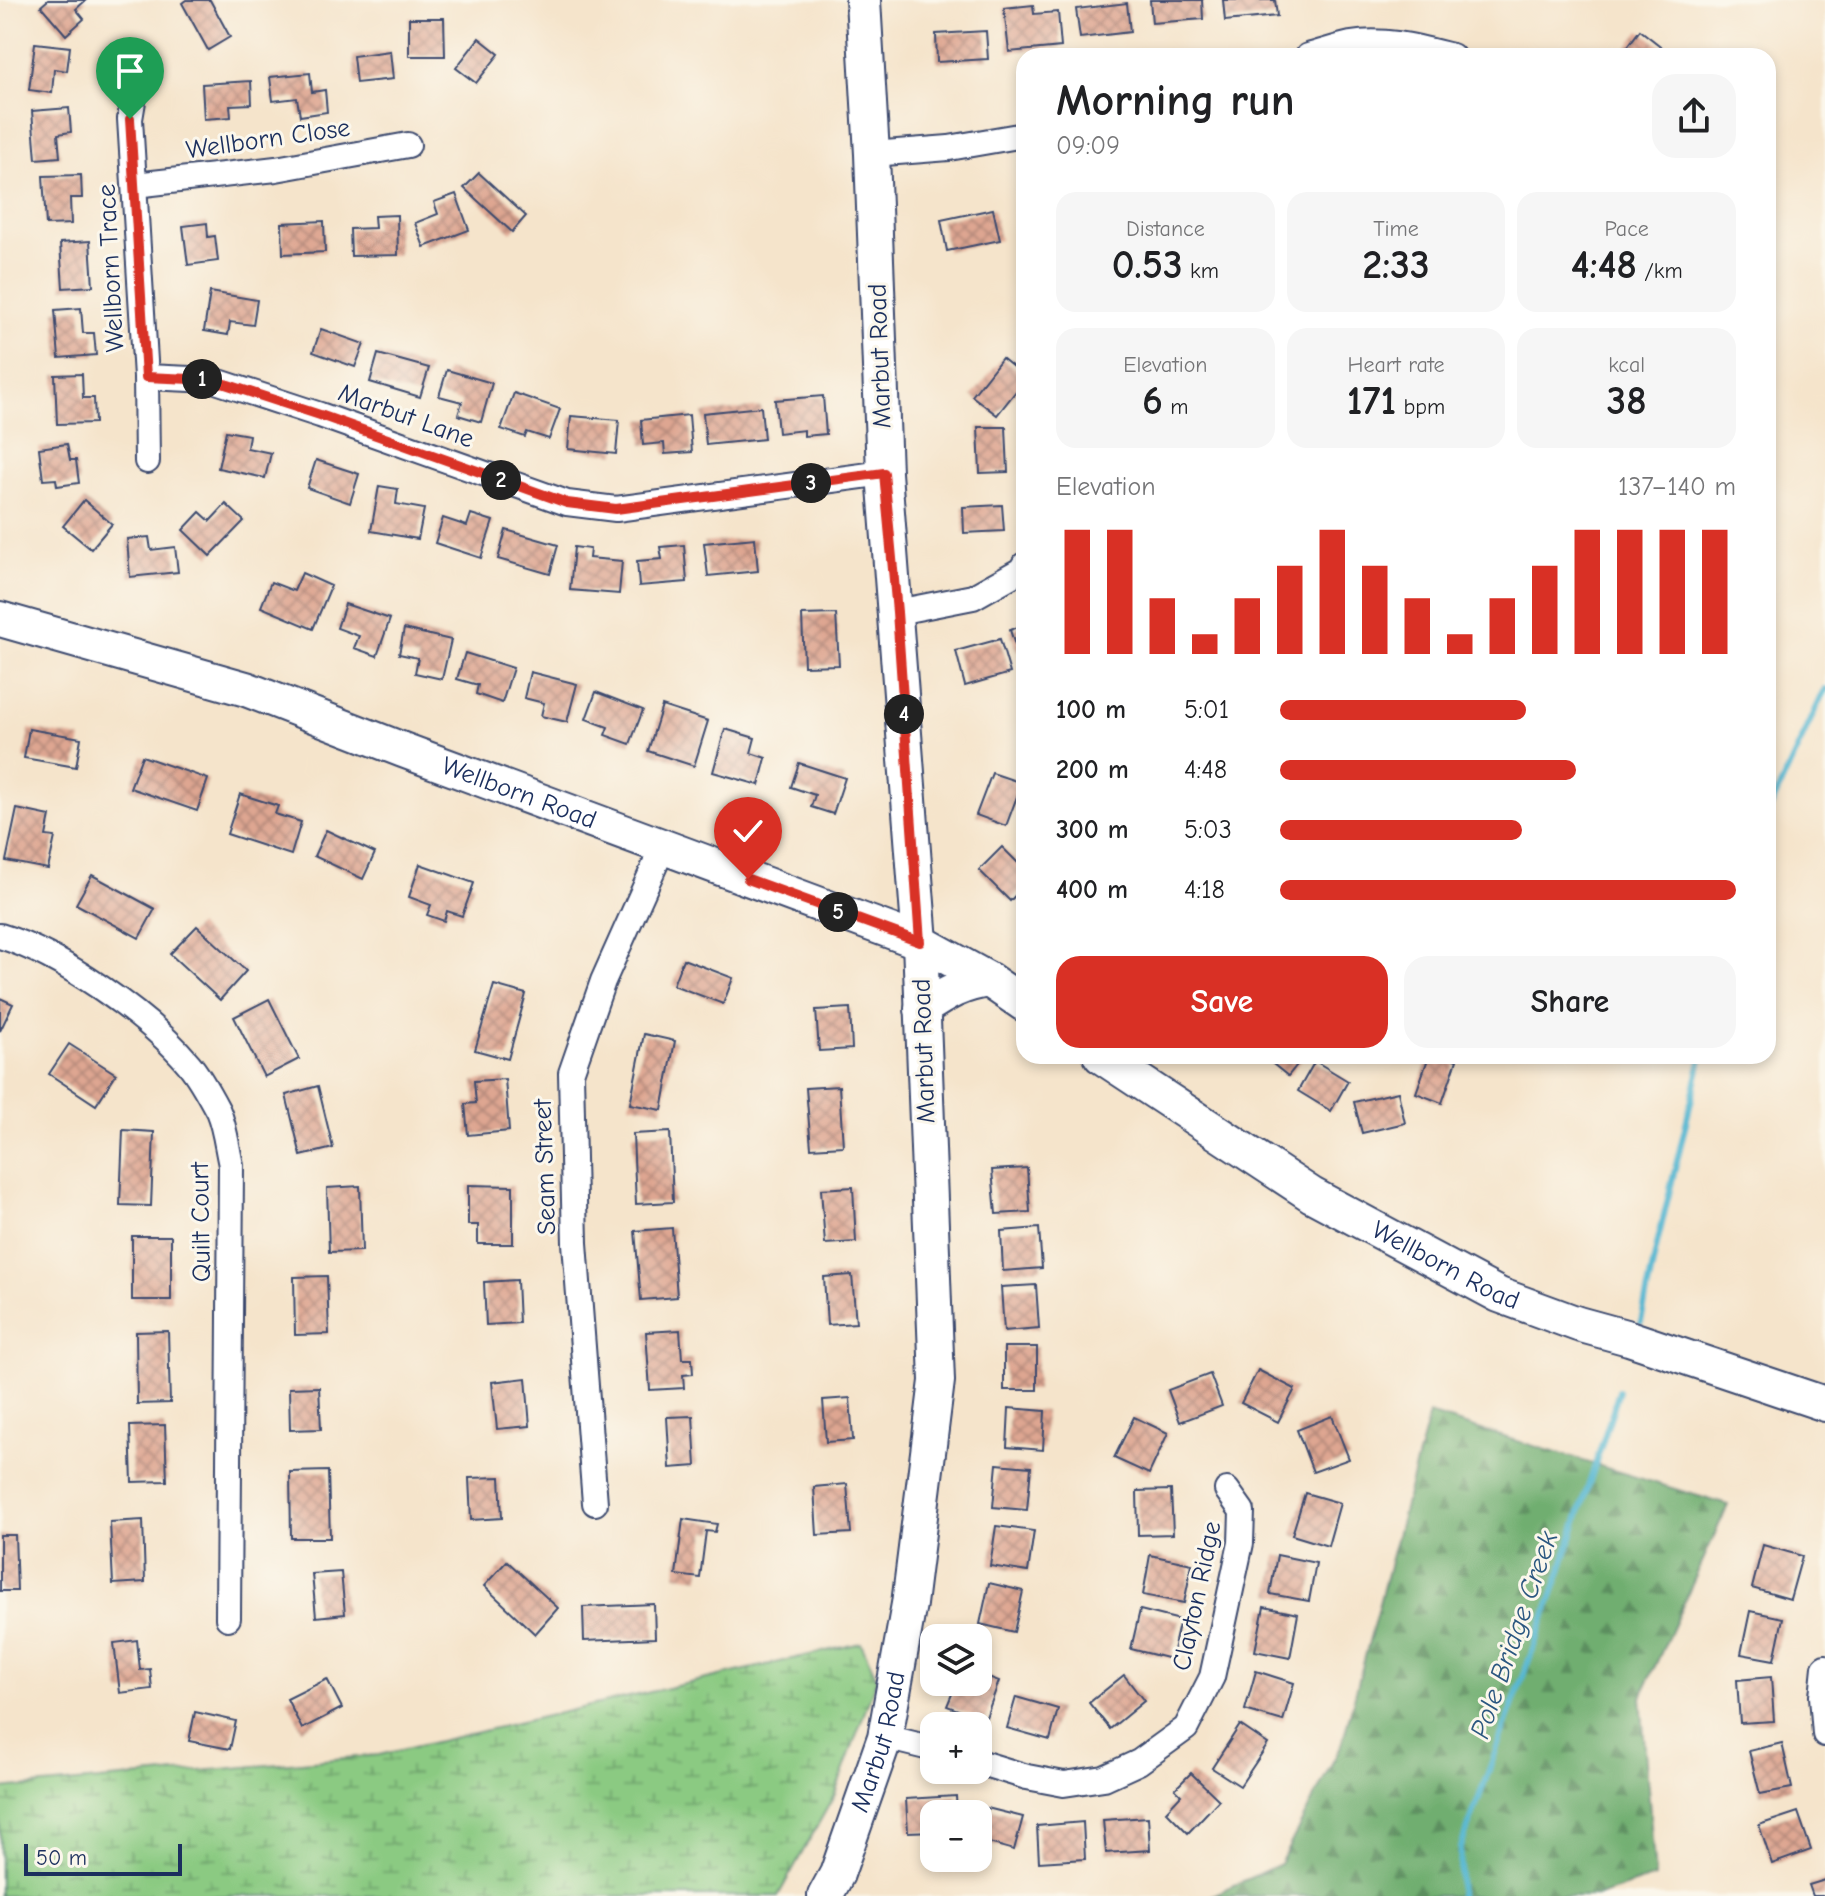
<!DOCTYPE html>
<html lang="en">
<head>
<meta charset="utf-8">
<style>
	:root { --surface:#fff; --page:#f6f6f6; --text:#202124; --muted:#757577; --accent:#d93025 }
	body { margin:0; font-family:"Comic Neue",sans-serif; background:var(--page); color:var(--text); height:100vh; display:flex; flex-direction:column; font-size:30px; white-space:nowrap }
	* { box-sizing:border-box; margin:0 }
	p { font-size:26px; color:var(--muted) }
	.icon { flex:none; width:44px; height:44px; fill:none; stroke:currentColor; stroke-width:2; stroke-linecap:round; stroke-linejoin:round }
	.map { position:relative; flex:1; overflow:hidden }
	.sheet { position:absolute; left:1016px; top:48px; width:760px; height:1016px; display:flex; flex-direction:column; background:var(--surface); border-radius:24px; box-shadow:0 4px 12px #0003 }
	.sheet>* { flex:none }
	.tools { position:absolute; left:920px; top:1624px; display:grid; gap:16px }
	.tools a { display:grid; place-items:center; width:72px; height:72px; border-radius:16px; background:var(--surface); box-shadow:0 4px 12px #0003; font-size:40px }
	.scale { position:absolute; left:24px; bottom:20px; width:158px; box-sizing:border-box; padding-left:8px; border:4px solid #1b2f5e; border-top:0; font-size:22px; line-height:28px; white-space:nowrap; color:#1b2f5e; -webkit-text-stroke:6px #fbf7ec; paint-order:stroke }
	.pin { position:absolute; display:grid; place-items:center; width:68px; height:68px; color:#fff; margin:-82px -34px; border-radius:50% 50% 50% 0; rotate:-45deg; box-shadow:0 0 8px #0007 }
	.pin .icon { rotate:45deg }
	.km { position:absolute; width:40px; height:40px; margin:-20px; border-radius:50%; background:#222; color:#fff; font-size:22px; line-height:40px; text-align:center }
	.round { display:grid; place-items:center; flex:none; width:84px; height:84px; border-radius:24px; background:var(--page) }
	.head { display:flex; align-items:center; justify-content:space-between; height:136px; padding:0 40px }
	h1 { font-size:44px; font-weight:600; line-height:60px }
	.stats { display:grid; grid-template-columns:repeat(3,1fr); gap:12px; height:136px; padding:8px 40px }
	.stats div { display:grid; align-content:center; border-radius:20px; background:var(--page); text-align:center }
	.stats b { font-size:40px; font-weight:600 }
	.stats small { font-size:22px; font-weight:400 }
	.stats p { font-size:22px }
	.chart { height:224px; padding:16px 40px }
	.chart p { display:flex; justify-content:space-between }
	.chart svg { width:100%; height:144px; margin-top:8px; stroke:var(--accent); stroke-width:6 }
	.primary-button { display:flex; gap:16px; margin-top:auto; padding:16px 40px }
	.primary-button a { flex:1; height:92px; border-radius:24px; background:var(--accent); color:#fff; font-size:32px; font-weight:600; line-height:92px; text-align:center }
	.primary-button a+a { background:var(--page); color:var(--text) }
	ul { padding:0 40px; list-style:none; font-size:26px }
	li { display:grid; grid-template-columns:128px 96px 1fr; align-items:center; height:60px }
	li i { height:20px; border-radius:10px; background:var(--accent) }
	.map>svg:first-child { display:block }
</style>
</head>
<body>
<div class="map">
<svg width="1825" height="1896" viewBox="0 0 1825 1896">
	<defs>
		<pattern id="forest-firs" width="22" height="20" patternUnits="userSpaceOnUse" patternTransform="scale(2)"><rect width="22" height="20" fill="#70ae70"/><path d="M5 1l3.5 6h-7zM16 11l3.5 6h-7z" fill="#5b8e5f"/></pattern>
		<pattern id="wetland-marsh" width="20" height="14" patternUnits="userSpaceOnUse" patternTransform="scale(2)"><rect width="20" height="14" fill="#8bca82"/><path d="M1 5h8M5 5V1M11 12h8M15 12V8" fill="none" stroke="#71a46e"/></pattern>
		<pattern id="building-cross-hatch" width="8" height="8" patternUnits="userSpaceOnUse" patternTransform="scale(2)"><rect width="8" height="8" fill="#dea691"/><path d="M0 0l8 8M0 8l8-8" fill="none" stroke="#b3887a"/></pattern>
	</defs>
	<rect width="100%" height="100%" fill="#fbf7ec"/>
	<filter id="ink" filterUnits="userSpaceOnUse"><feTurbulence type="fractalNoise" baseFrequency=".0125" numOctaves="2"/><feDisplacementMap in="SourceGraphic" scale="16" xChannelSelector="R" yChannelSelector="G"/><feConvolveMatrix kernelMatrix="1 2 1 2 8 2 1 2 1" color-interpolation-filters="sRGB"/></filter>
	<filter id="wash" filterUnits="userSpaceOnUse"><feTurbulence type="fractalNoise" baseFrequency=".006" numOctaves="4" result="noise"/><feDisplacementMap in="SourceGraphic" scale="32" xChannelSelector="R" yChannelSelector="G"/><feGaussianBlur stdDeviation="1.8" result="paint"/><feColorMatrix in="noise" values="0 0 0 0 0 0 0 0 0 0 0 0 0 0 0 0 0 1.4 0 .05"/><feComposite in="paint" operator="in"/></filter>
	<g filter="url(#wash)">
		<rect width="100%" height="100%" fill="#f5e4cb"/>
		<path fill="url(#forest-firs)" stroke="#466e67" stroke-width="2" d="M1429,1414L1728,1505L1641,1697L1655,1877L1598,1896H1211L1280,1864L1342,1744Z"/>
		<path fill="url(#wetland-marsh)" stroke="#537c70" stroke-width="2" d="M861,1643L877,1678L835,1794L778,1896H0V1789L379,1755Z"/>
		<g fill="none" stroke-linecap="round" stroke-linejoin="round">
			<g stroke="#51b5d0" stroke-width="6">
				<path d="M1768,813L1825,689"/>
				<path d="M1641,1322L1658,1240L1702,1056"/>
				<path d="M1459,1896L1461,1847L1558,1580L1619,1391"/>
			</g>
		</g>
		<g id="blocks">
			<g fill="url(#building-cross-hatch)">
				<path d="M48,0H86L76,9L84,19L66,35L41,6Z"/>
				<path d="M186,0H210L230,37L208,50L182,3Z"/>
				<path d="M1150,0H1202L1203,19L1152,23Z"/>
				<path d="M1223,0H1275L1277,16L1225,21Z"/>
				<path d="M1127,3L1130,32L1080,38L1076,9Z"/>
				<path d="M1033,5L1034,14L1058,12L1061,47L1009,52L1004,8Z"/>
				<path d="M409,18H444L445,56H409Z"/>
				<path d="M1640,30L1673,56H1625L1622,54Z"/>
				<path d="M986,31L988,59L937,62L936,34Z"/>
				<path d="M479,38L499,54L476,83L456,68Z"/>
				<path d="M35,43L70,47L67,71L54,69L52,93L29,90Z"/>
				<path d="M390,51L393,79L356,83L353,56Z"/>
				<path d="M310,73L312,92L325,90L327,112L300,116L297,98L273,101L270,77Z"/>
				<path d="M251,81L252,104L230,105L231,117L204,119L202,84Z"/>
				<path d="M69,108L71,132L58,134L60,157L36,159L32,111Z"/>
				<path d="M479,173L526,216L512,232L464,188Z"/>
				<path d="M81,175L82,198H70L71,224L46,225L43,176Z"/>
				<path d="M456,194L469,230L424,247L415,223L438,214L434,202Z"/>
				<path d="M993,209L1000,240L947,251L941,220Z"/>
				<path d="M397,215L398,255L351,256L350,229L375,228L374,216Z"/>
				<path d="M324,221L325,252L283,254L282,223Z"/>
				<path d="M207,223L208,237L215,236L218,261L188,265L183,226Z"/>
				<path d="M90,241L93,286L63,288L60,243Z"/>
				<path d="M210,292L257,300L253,325L230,322L228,335L204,331Z"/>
				<path d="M81,308L83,333H94L96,355L59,358L55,310Z"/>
				<path d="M321,329L364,344L355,367L313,352Z"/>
				<path d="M378,354L429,368L420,397L370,382Z"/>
				<path d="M1002,358L1024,376V381L997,415L972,396Z"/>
				<path d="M447,370L492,383L481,422L458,415L462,402L439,396Z"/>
				<path d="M82,374L83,398H94L95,423L57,424L55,375Z"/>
				<path d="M514,393L560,409L549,439L527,432L525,437L501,429Z"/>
				<path d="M823,396L826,434L804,436V430L778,433L775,400Z"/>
				<path d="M761,407L764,439L706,445L703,413Z"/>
				<path d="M689,415L692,452L665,454L664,443L643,445L641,420Z"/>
				<path d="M571,416L619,420L616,454L568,449Z"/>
				<path d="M978,427H1006L1008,472L980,473Z"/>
				<path d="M226,431L249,435L247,448L271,453L265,478L218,468Z"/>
				<path d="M67,444L70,460H76L79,483L57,486L56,479L43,480L39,448Z"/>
				<path d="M316,460L359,474L350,503L307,488Z"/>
				<path d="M379,486L398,489L396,504L424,509L418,539L371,531Z"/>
				<path d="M84,500L112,524L91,549L63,526Z"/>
				<path d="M226,504L244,521L210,556L183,530L200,512L210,521Z"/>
				<path d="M1002,505L1004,531L964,533L963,507Z"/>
				<path d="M471,514L493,521L481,558L435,543L443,518L467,526Z"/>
				<path d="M506,530L558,545L550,574L498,559Z"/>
				<path d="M149,537L151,550L175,547L178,572L130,577L127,539Z"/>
				<path d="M755,538L758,571L708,576L704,543Z"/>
				<path d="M684,545L687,582L639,586L637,561L662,559L660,547Z"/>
				<path d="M574,547L590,549L589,558L622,561L619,594L570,590Z"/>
				<path d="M302,573L331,586L313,629L261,607L271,582L294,591Z"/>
				<path d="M345,604L390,619L377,656L354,648L359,636L337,628Z"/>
				<path d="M836,614L839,665L804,666L802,615Z"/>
				<path d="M1024,625V649L1017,651L1010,630Z"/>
				<path d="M404,629L451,640L442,679L415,673L418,658L399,654Z"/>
				<path d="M1000,639L1010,673L965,686L956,651Z"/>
				<path d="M465,653L513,668L502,703L476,694L478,685L457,679Z"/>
				<path d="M530,672L577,684L567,722L541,716L544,703L524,698Z"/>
				<path d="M596,692L643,710L630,744L605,735L608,727L586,719Z"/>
				<path d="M662,706L708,721L694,766L648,751Z"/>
				<path d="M29,729L81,738L76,767L24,758Z"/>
				<path d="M725,729L755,738L751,753L766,758L759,785L713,772Z"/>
				<path d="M142,756L208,779L197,811L130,788Z"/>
				<path d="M799,763L845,778L833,814L811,807L815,795L791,787Z"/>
				<path d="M992,773L1022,783L1006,826L976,815Z"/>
				<path d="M240,794L278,806L275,814L301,822L291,855L227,834Z"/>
				<path d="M17,809L50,816L46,836L55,837L48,869L6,861Z"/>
				<path d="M326,830L375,853L363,879L314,856Z"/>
				<path d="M1002,847L1024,869V886L1010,901L979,870Z"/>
				<path d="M420,864L474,883L462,916L447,911L444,921L427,915L431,905L409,897Z"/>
				<path d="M92,875L155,909L139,938L76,904Z"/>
				<path d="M197,926L246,971L220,1000L170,954Z"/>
				<path d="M683,959L733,978L723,1004L673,985Z"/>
				<path d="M494,985L526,994L508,1059L475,1050Z"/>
				<path d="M0,998L13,1004L0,1031Z"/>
				<path d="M269,999L299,1059L264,1077L234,1017Z"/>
				<path d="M850,1008L852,1049L819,1051L816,1010Z"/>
				<path d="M644,1034L675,1041L662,1110L630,1104Z"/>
				<path d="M69,1044L116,1074L96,1105L49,1074Z"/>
				<path d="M1263,1056H1304L1288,1076Z"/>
				<path d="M1429,1056H1446L1457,1060L1442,1103L1416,1093Z"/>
				<path d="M1315,1061L1348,1081L1331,1111L1298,1091Z"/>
				<path d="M505,1079L509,1131L468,1135L465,1104L476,1103L474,1081Z"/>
				<path d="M318,1086L333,1148L301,1156L286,1095Z"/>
				<path d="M839,1086L843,1146L811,1148L806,1088Z"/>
				<path d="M1398,1092L1405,1123L1362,1133L1354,1102Z"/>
				<path d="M123,1130L154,1132L151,1206L120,1205Z"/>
				<path d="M670,1132L673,1202L636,1204L633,1134Z"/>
				<path d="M1027,1168L1030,1212L996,1214L992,1170Z"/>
				<path d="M468,1185L513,1186V1244H478V1225H468Z"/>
				<path d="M360,1186L362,1251L329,1252L327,1188Z"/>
				<path d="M853,1187L856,1242L825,1244L821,1189Z"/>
				<path d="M672,1228L677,1297L641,1300L635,1231Z"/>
				<path d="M1039,1228L1042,1268L1003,1271L1001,1231Z"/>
				<rect x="132" y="1236" width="39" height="64"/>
				<path d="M852,1275L856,1323L827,1325L824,1277Z"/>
				<path d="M327,1276L329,1334L295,1335L294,1277Z"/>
				<path d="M517,1280L519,1323L486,1325L484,1282Z"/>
				<path d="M1036,1285L1039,1328L1004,1331L1001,1287Z"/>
				<path d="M680,1330L682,1359H692L693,1374L683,1375L684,1388L650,1390L646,1332Z"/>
				<path d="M168,1331L170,1403L137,1404L136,1332Z"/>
				<rect x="1004" y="1347" width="33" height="43"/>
				<path d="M1258,1370L1295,1389L1278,1422L1241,1403Z"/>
				<path d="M1210,1374L1222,1406L1180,1422L1168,1390Z"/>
				<path d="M526,1378L530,1426L497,1429L492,1382Z"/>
				<path d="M319,1387L321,1429L290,1430L289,1388Z"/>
				<path d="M850,1398L853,1440L826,1442L823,1400Z"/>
				<path d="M1009,1408L1045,1411L1043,1450L1007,1447Z"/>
				<path d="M693,1416L696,1466L670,1468L667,1417Z"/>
				<path d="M1332,1416L1349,1459L1313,1472L1297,1430Z"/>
				<path d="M1134,1417L1168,1433L1149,1474L1114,1458Z"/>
				<path d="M165,1425L167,1481L132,1482L130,1426Z"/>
				<path d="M997,1464L1031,1467L1027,1510L993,1507Z"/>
				<path d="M328,1471L330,1538H291L290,1472Z"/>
				<path d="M500,1477L502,1518L471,1520L469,1478Z"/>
				<path d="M847,1484L851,1533L817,1535L814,1487Z"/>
				<path d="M1171,1490L1173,1534L1138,1535L1137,1491Z"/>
				<path d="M1305,1493L1340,1503L1328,1546L1292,1535Z"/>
				<path d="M683,1519L717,1524L715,1532L706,1531L700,1578L676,1575Z"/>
				<path d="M143,1520L145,1582L113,1584L110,1522Z"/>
				<path d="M996,1526L1034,1531L1028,1572L990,1566Z"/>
				<path d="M0,1535H15L17,1591H0Z"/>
				<path d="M1763,1545L1802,1556L1790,1599L1752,1588Z"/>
				<path d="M1150,1555L1192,1564L1184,1603L1143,1595Z"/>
				<path d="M1277,1555L1316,1563L1309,1601L1270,1594Z"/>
				<path d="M507,1561L558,1608L535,1634L484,1586Z"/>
				<path d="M341,1572L345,1614L316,1617L312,1574Z"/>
				<path d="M989,1583L1023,1591L1014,1632L980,1624Z"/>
				<path d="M654,1604L655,1638L584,1641L583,1607Z"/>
				<path d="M1264,1607L1298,1614L1290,1658L1255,1651Z"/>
				<path d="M1140,1610L1180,1620L1171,1659L1131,1649Z"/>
				<path d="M1750,1611L1783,1618L1774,1660L1741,1654Z"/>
				<path d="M137,1640L140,1670L150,1669L152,1689L120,1693L114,1643Z"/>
				<path d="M1256,1671L1294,1683L1283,1721L1245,1710Z"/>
				<path d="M978,1673L999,1681L985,1720L947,1706L957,1682H978Z"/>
				<path d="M1124,1675L1144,1701L1110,1729L1089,1703Z"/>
				<path d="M1771,1677L1774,1721L1740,1723L1737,1680Z"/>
				<path d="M327,1679L342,1708L302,1729L287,1699Z"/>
				<path d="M1016,1697L1058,1709L1050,1740L1007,1728Z"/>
				<path d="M195,1712L236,1721L230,1749L189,1741Z"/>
				<path d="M1240,1725L1268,1744L1240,1786L1212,1768Z"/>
				<path d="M1782,1743L1792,1788L1760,1794L1749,1751Z"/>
				<path d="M1191,1773L1219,1800L1188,1833L1166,1811L1181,1795L1175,1789Z"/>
				<path d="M956,1796L957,1814H934V1831L908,1832L906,1799Z"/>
				<path d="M979,1806L1023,1817L1014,1850L978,1840Z"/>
				<path d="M1798,1812L1811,1850L1772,1864L1759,1825Z"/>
				<path d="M1148,1817L1150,1850L1106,1853L1103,1820Z"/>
				<path d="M1083,1822L1085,1859L1039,1862L1037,1826Z"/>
				<path d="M1825,1880V1896H1813L1809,1885Z"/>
			</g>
		</g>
	</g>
	<g filter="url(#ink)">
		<use href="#blocks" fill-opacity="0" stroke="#3c4a6e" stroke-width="2"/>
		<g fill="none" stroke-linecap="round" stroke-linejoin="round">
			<defs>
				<g id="street">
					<path d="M1308,56C1323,52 1337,47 1351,44C1385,38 1420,48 1452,56"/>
					<path d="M138,72L130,119L146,377L147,461"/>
					<path d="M872,154L949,148L1024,135"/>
					<path d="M135,185L276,169L408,145"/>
					<path d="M146,377L213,380L320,415L567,503L616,509L884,473"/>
					<path d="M897,612L973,597L1021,570L1024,565"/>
					<path d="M0,936C60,954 148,1015 189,1064C200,1077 210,1096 218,1111C225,1127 227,1148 231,1165L228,1618"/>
					<path d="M595,1503L575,1243L571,1073L603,981L663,847"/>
					<path d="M1825,1667L1822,1696L1825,1734"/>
					<path d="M885,1737L934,1749"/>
					<path d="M978,1762L1027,1777L1064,1784L1104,1778L1139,1762L1186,1728L1212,1677L1241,1543L1242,1511L1227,1490"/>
				</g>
				<g id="secondary">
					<path id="s1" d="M0,619L246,689L403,750L920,942L989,980L1024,1004"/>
					<path d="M922,1009C945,994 962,983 989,980"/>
					<path id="s2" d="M1101,1056L1312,1195L1499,1295L1578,1324L1629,1338L1825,1404"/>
					<path id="s3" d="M825,1896L837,1874L885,1737L909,1604L937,1381L920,942L884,473L872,154L863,0"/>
				</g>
			</defs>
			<use href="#street" stroke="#3c4a6e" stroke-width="28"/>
			<use href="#secondary" stroke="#3c4a6e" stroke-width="38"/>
			<use href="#street" stroke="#fff" stroke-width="24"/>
			<use href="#secondary" stroke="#fff" stroke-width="34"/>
		</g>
	</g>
	<g fill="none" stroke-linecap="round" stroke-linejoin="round" filter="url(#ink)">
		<defs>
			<path id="route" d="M130,119L146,377L213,380L320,415L567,503L616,509L884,473L897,612L920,942L748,879"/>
		</defs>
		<use href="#route" stroke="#fff" stroke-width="16"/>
		<use href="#route" stroke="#d93025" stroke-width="10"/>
	</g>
	<g text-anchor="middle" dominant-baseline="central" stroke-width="6" stroke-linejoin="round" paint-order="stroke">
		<g font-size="26" fill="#1b2f5e" stroke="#fbf7ec">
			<text transform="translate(268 139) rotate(-8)">Wellborn Close</text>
			<text transform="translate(111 268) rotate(-93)">Wellborn Trace</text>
			<text transform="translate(880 356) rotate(-92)">Marbut Road</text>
			<text transform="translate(406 416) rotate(20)">Marbut Lane</text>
			<text stroke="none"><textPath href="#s1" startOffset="548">Wellborn Road</textPath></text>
			<text transform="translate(924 1051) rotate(-92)">Marbut Road</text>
			<text transform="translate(545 1167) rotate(-92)">Seam Street</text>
			<text transform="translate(201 1222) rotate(-91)">Quilt Court</text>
			<text stroke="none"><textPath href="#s2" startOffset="404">Wellborn Road</textPath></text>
			<text transform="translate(1197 1596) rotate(-78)">Clayton Ridge</text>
			<text stroke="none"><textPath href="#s3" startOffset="164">Marbut Road</textPath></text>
		</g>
		<g font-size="28" font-style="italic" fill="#2b5780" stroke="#fbf7ec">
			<text transform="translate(1514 1635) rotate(-71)">Pole Bridge Creek</text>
		</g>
	</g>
</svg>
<div class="tools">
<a><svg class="icon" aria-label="layers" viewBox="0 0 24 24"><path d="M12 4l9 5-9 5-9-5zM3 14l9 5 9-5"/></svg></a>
<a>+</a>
<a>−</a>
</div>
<div class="scale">50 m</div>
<div class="pin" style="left:130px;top:119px;background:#1e9e55"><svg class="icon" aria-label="arrive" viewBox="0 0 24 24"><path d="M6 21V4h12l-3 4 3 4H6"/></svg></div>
<div class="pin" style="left:748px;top:879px;background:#d93025"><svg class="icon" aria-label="check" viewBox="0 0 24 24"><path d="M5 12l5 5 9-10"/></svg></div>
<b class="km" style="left:202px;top:379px">1</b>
<b class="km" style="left:501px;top:480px">2</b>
<b class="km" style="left:811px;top:483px">3</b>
<b class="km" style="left:904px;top:714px">4</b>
<b class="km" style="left:838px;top:912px">5</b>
<section class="sheet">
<div class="head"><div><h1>Morning run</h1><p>09:09</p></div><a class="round"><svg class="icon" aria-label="share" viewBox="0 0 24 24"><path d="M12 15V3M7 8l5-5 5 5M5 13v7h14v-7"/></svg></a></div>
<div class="stats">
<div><p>Distance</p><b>0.53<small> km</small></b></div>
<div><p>Time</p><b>2:33</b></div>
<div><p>Pace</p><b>4:48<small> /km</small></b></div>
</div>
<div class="stats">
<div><p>Elevation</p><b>6<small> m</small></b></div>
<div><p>Heart rate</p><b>171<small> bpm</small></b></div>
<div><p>kcal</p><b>38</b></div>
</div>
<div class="chart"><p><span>Elevation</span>137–140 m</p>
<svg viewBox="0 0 160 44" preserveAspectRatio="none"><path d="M5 44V6M15 44V6M25 44V27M35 44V38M45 44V27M55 44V17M65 44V6M75 44V17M85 44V27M95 44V38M105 44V27M115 44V17M125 44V6M135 44V6M145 44V6M155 44V6"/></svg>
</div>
<ul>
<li><b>100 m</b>5:01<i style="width:54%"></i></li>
<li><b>200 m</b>4:48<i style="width:65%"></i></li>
<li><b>300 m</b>5:03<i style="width:53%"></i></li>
<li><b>400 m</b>4:18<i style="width:100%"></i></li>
</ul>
<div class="primary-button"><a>Save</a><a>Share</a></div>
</section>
</div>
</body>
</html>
